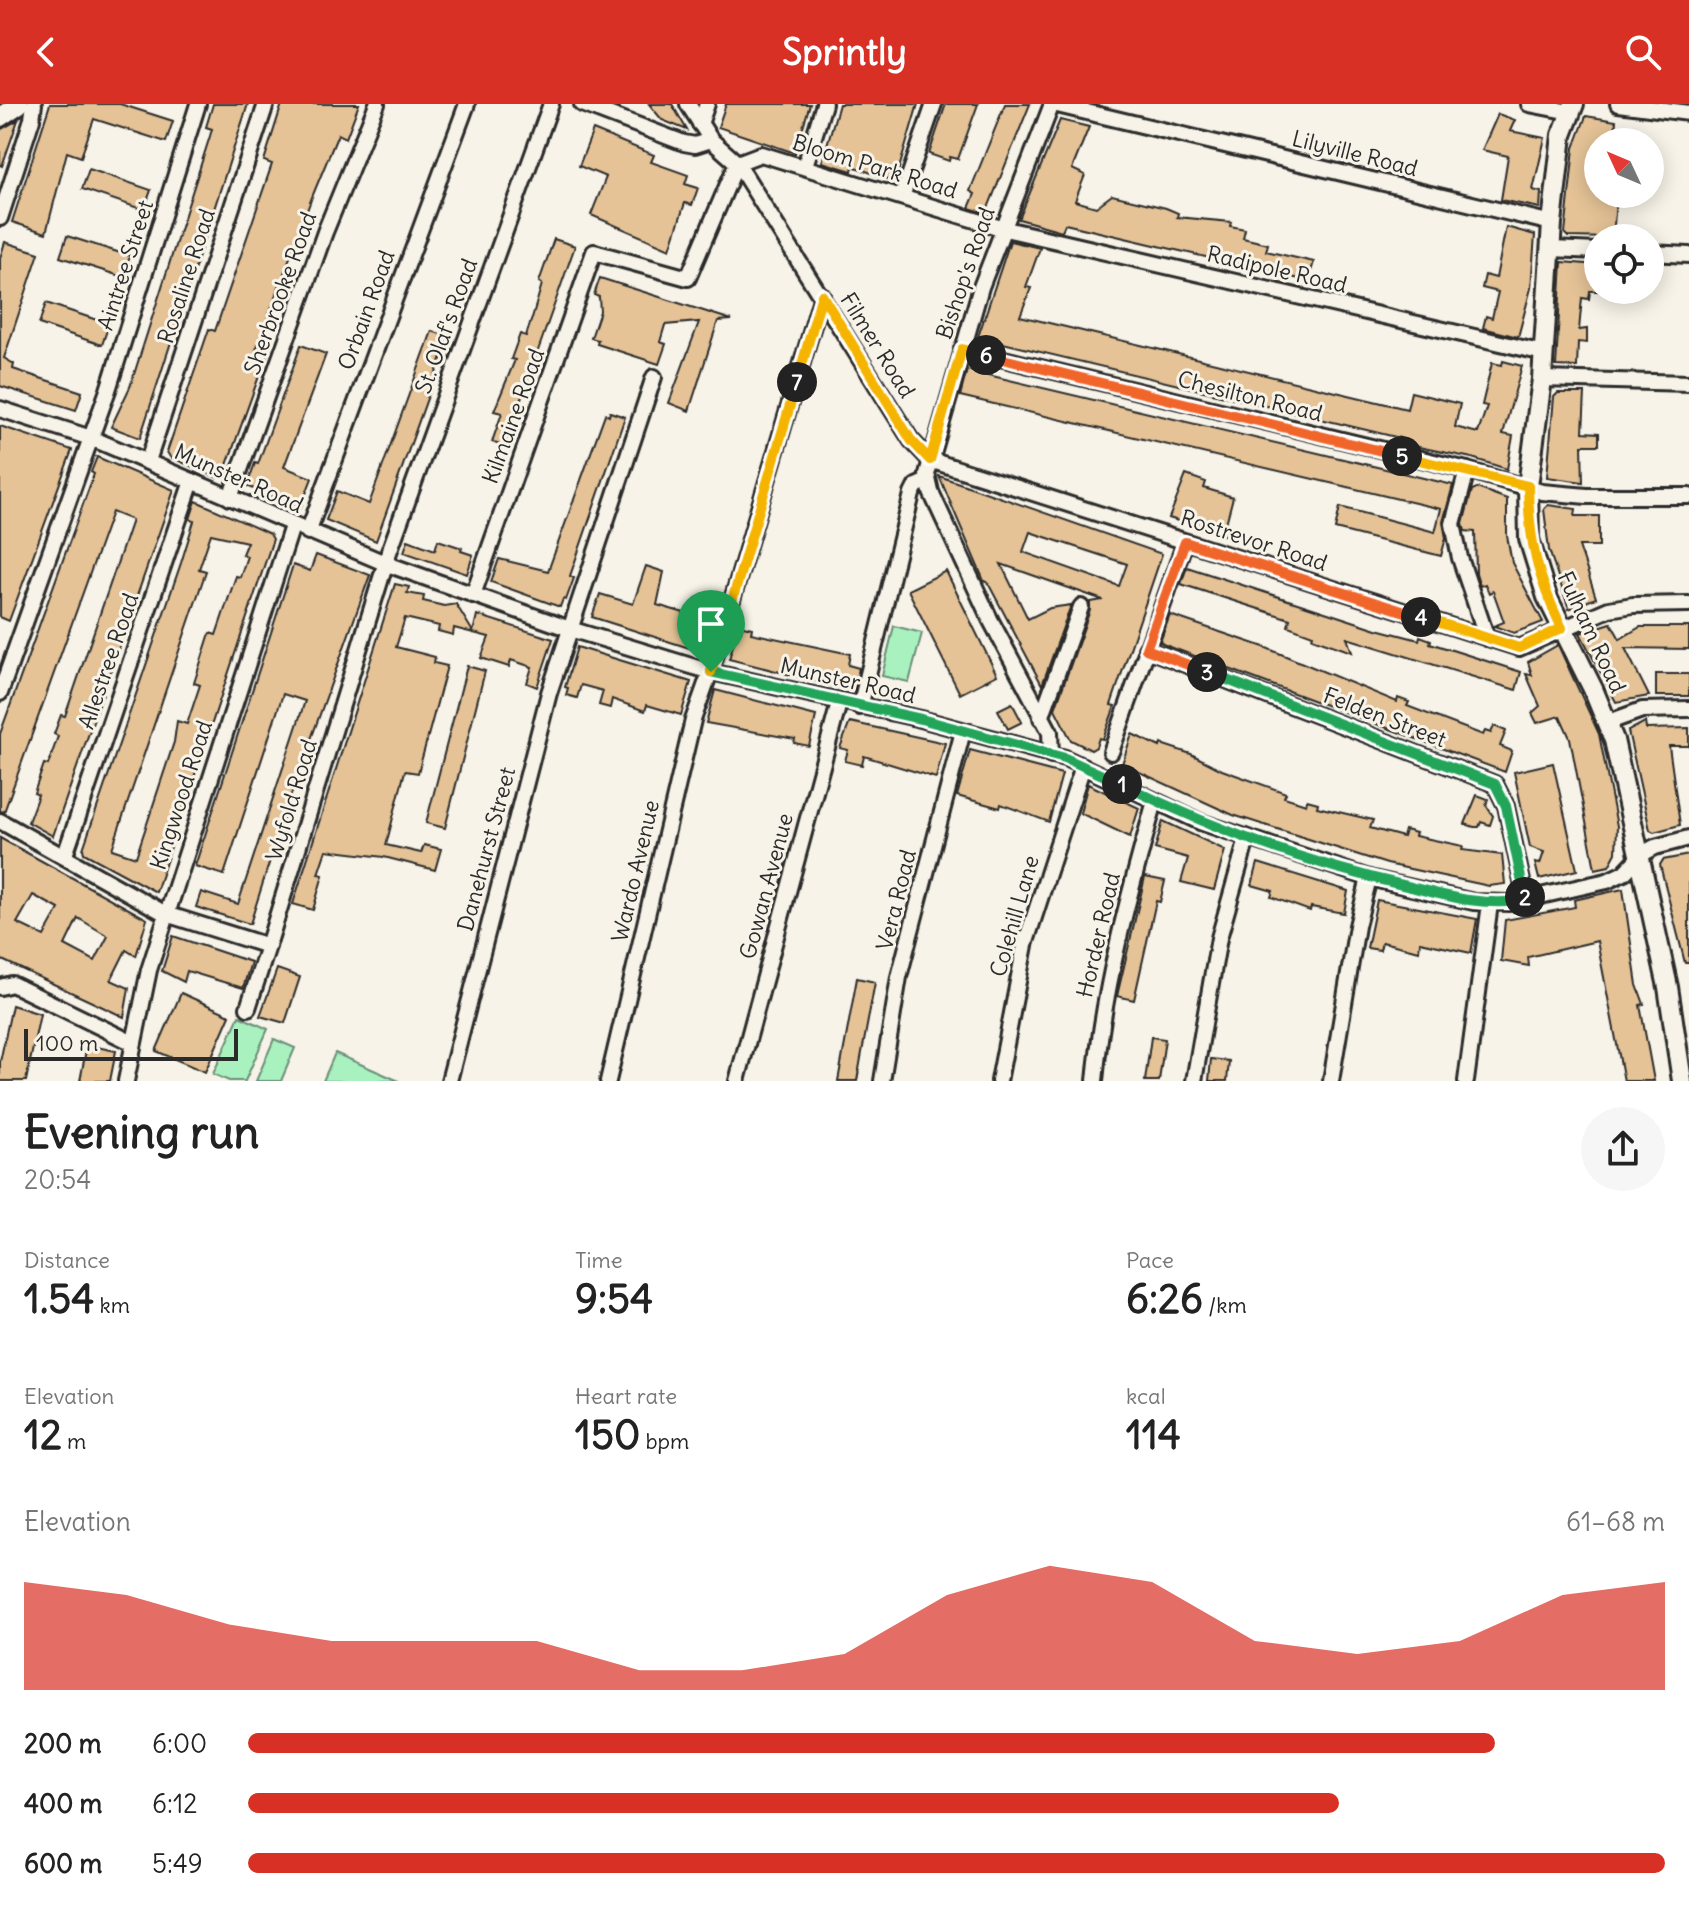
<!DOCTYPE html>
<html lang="en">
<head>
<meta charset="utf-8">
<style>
	:root { --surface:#fff; --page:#f6f6f6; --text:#222; --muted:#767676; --accent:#d93025 }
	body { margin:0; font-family:Delius,sans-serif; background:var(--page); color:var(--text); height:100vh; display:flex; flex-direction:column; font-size:30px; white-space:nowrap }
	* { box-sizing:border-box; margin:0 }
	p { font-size:26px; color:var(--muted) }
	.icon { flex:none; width:44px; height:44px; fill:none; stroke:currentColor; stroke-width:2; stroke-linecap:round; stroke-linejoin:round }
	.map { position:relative; height:977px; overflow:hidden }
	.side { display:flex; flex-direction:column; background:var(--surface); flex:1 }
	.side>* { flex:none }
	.needle { width:52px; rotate:314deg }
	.tools { position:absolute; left:1584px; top:24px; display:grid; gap:16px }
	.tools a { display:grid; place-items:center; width:80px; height:80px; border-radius:50%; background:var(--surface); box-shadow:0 4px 20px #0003; font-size:40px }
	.scale { position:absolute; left:24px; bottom:20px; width:214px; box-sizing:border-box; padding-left:8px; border:4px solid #2b2b2b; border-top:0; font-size:22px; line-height:28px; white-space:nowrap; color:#2b2b2b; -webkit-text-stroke:6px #f7f3e8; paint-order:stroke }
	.pin { position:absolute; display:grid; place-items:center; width:68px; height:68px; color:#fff; margin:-82px -34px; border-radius:50% 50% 50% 0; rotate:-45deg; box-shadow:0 0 8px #0007 }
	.pin .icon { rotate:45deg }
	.km { position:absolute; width:40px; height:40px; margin:-20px; border-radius:50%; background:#222; color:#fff; font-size:22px; line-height:40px; text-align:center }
	.round { display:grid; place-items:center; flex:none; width:84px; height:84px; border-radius:42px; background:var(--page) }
	.summary { display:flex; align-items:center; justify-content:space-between; height:136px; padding:0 24px }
	h1 { font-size:44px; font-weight:700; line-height:60px }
	.stats { display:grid; grid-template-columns:repeat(3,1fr); gap:12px; height:136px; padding:8px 24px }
	.stats div { display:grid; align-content:center }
	.stats b { font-size:40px; font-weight:700 }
	.stats small { font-size:22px; font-weight:400 }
	.stats p { font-size:22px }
	.chart { height:224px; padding:16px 24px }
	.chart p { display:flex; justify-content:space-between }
	.chart svg { width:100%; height:144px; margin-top:8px; fill:var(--accent); opacity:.7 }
	ul { padding:0 24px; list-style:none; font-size:26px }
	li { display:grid; grid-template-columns:128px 96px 1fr; align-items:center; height:60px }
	li i { height:20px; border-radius:10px; background:var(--accent) }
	header { display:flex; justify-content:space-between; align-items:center; height:104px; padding:0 24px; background:var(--accent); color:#fff; font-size:36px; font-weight:700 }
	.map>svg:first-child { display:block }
</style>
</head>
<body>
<header><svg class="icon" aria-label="back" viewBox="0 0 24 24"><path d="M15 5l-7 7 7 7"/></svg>Sprintly<svg class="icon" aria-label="search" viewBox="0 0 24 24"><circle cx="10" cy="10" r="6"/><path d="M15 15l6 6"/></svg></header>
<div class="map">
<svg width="1689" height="977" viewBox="0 0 1689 977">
	<rect width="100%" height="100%" fill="#f7f3e8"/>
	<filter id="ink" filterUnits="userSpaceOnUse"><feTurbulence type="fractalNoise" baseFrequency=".0125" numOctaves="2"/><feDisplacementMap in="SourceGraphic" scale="16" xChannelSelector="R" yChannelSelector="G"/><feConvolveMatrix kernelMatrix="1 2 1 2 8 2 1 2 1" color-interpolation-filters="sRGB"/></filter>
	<g filter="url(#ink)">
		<g fill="#a9f2c0" stroke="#6a8e76" stroke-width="2">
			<path d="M894,522L922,529L909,578L882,572Z"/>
			<path d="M239,912L268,925L245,977H229L213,970Z"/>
			<path d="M274,935L295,944L281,977H256Z"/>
			<path d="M335,949L399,977H323Z"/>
		</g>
		<g fill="#e5c397" stroke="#2b2b2b" stroke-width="2" fill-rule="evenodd">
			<path d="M50,0H120L173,17L166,38L94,15L81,53L67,48L46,129L12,118Z"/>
			<path d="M213,0H248L140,334L111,323L130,283L210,32L212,25L206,23Z"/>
			<path d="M282,0H359L346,34L338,30L312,93L256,246L267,250L223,372L218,374L170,353L167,348L209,225L215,227L272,60L264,57Z"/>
			<path d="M649,0H672L687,26L662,16Z"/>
			<path d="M726,0H810L795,49L718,23Z"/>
			<path d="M839,0H918L895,78L853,62L852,67L822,58Z"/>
			<path d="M946,0H978L958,55L950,53L949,57L929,50Z"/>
			<path d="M1005,0H1030L986,109L969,104L975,90L970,87Z"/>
			<path d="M1498,10L1515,16L1510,27L1545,34L1533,86L1541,88L1540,104L1501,96L1508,52L1482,46Z"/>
			<path d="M1586,12L1616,17L1614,38H1598V90H1607L1606,96H1616L1613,134L1568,133L1565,130L1574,44Z"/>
			<path d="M18,16L2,62L0,61V26Z"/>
			<path d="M1060,16L1089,23L1072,65L1085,71L1075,97L1096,103L1112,91L1166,104L1178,109L1177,113L1231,118L1230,122L1245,125L1243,134L1268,140L1266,147L1314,158L1308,177L1065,120L1062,127L1019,115Z"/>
			<path d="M593,26L654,51L651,58L688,71L685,80L698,84L692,101L685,99L670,145L591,111L606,73L579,62Z"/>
			<path d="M89,65L151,86L144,106L82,85Z"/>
			<path d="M1506,123L1535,131L1531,184L1518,233L1483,224L1486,212L1492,214L1498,188L1482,184L1485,171L1496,174Z"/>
			<path d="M67,132L130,152L123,173L60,153Z"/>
			<path d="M554,135L575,142L504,343L492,338L502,309L494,307L515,256L511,255L520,230L526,232L532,214L542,180L539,178Z"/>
			<path d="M1010,137L1040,144L1026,183L1031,184L1020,212L1407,305L1411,288L1460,300L1455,323L1478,329L1487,302L1482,301L1492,259L1502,261L1503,257L1522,262L1503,330L1513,332L1507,365L1472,354L1399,339L1400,334L978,233Z"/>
			<path d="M5,138L39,149L4,254L14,260L13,265L82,288L76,306L0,282V154Z"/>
			<path d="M1562,158L1598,161V187H1590L1589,195L1582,194L1579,226L1587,225V239L1578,238L1577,263L1556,262Z"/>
			<path d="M600,174L732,216L718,217L689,307L669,299L699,218L665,221L660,238L666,240L659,260L597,240L598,236L591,234L600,207L599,193L594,191Z"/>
			<path d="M46,199L109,220L102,241L39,220Z"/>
			<path d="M432,227L449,233L376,437L326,416L337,387L369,400Z"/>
			<path d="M301,241L326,250L284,363L312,374L300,405L247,382L255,359L258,360Z"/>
			<path d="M967,266L1453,381L1443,418L1446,434L1441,452L1335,425L1340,403L1435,428L1441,405L960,292Z"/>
			<path d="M1558,289H1585L1583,328L1599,329V341H1582L1583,378L1547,373L1554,293Z"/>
			<path d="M610,308L625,313L570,472L574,474L566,496L563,495L560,503L491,478L499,455L548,467L605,310L609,312Z"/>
			<path d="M0,322L72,346L9,517L0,513Z"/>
			<path d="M97,353L174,386L53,732L28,718L38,691L34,689L44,660L48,661L58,632L54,630L61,611L65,612L132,416L112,408L4,708L0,707V630L94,370L91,368Z"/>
			<path d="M1186,371L1206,378L1204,384L1233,393L1223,431L1169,414Z"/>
			<path d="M939,372L1162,450L1111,601L1115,602L1103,635L1099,634L1096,643L1091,646L1071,636L1055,605L1090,506V498L1103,496L1001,460L1028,515L1050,504L1071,501L1042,581L988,479L984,477ZM1030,428L1127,460L1119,482L1023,448Z"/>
			<path d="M1477,384L1507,395V432L1512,459L1543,518L1514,529L1494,522L1504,518L1493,487L1489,489L1485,480L1480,482L1476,469L1475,428L1465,427L1463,420L1472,386Z"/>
			<path d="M196,397L270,430L273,435L156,788L84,749L83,745L181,459L194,417L190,415ZM211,430L247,438L242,450L247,452L240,473L236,472L216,531L210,529L194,579L200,581L187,620L177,617L174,638L136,753L112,745L206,467L199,465Z"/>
			<path d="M1548,401L1576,405L1575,412H1599V442H1579L1596,494L1569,505L1549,446L1544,405Z"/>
			<path d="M408,436L435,446L438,436L462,444L461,447L473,451L467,470L404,448Z"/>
			<path d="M316,451L370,471L287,702L250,820L196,803L201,788L238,800L305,597L283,590L224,771L195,762L293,461L310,467Z"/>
			<path d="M646,462L664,468L657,501L691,511L692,508L702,511L706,498L718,501L705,549L592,513L600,490L633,500Z"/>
			<path d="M1187,463L1377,525L1419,536L1420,532L1431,536L1430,539L1521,568L1516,586L1347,534L1352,548L1312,534L1313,531L1288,522L1290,515L1181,480Z"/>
			<path d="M946,467L997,571L960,590L908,486Z"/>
			<path d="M395,480L409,483L407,489L424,492L423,497L444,502L456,500L473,528L477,511L553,535L537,583L527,579L532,563L511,556L509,563L481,554L489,533L454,524L453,531L438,527L439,522L405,514L396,543L435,553L434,559L447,562L418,669L405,667L386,741L421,749L424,741L441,745L435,766L384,753L326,746L318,770L323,771L313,806L293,800Z"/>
			<path d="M1170,511L1264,543L1397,598L1398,594L1409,598L1407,602L1483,631L1485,627L1491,629L1494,622L1506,627L1500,642L1512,647L1505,668L1165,541L1160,538Z"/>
			<path d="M1611,519L1620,535L1640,523H1689V545L1625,544L1649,592L1616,598L1580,529Z"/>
			<path d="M739,521L752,524L751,529L850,550L848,561L859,564L854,587L729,555Z"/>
			<path d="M1558,541L1599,630L1617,722L1616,749L1609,762L1595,765L1570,634L1560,612L1537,619L1532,609L1540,602L1526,570L1532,571L1528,558Z"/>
			<path d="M577,543L691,578L681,611L647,601L645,607L612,595L610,604L599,601L603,587L581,581L577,594L566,591L568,584L565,583Z"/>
			<path d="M467,562L485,567L445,724L426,719Z"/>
			<rect x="1656" y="570" width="33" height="22"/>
			<path d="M715,586L816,612L809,642L794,639L795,635L706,619Z"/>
			<path d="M1012,599L1022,618L1008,625L998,606Z"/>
			<path d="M850,618L945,639L936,674L864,652L862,661L845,657L848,646L840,644Z"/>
			<path d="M1645,618L1646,625L1689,624V642H1669L1680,721L1654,728L1650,726L1628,627Z"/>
			<path d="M1132,630L1160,643L1161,640L1191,650L1222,666L1286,689L1284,693L1306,700L1307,696L1318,699L1317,703L1373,716L1370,724L1403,733L1405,726L1416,729L1415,732L1463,742L1462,746L1502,751L1505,780L1489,782L1387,760L1233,711L1122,660Z"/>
			<path d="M970,646L1062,670L1049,718L1001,700L1000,704L957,692Z"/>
			<path d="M1553,659L1577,766L1539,775L1535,759L1540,760L1544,748L1530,743L1514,668Z"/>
			<path d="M1088,680L1139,704L1130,733L1080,709Z"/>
			<path d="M1477,691L1488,695L1486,701L1493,712L1490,721L1481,718L1479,723H1474L1465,720Z"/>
			<path d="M1163,717L1225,746L1214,786L1181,778L1188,754L1155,745Z"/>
			<path d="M0,734L147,815L136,852L126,846L111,876L129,884L124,913L0,855ZM33,791L59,805L44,832L17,819ZM78,814L108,832L95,857L65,841Z"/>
			<path d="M1689,751V859H1685L1660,761L1663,756Z"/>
			<path d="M1258,759L1348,787L1344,809L1311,803L1310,807L1271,793L1273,787L1252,781Z"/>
			<path d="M1145,773L1165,777L1160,798L1156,797L1134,896L1117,892Z"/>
			<path d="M1623,785L1637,881L1644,900L1640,901L1654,977H1624L1597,837L1528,853L1529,862L1501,857L1505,816L1575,803L1574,796Z"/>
			<path d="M1377,796L1477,815L1471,849L1420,838L1419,847L1382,838L1380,846L1367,844Z"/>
			<path d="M173,832L251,858L243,884L187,867L184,878L162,867Z"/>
			<path d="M277,865L300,873L285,919L260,912Z"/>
			<path d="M857,874L875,878L861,954L857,977H838Z"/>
			<path d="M181,889L230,911L205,968L156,947Z"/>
			<path d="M12,901L40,910L26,977H0V958Z"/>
			<path d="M1151,933L1165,935L1159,977H1145Z"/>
			<path d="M87,941L116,947L110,977H80Z"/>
			<path d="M1211,955L1229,957L1227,977H1209Z"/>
		</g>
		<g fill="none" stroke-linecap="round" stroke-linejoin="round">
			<defs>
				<g id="minor">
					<path d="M582,0L684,39L695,41L711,36"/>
					<path d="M688,0L711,36L737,59L911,336L930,356L1519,544L1609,505L1633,501L1689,500"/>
					<path d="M1053,0L1552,119"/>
					<path d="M1529,0L1570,8"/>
					<path d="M1618,0L1689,9"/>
					<path d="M700,20L707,0"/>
					<path d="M805,62L824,0"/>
					<path d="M902,93L934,0"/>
					<path d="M0,114L32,15L34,0"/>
					<path d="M1551,145L1598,147"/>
					<path d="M1650,149L1689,151"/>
					<path d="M962,245L1467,366L1542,388L1587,392H1689"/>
					<path d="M1542,275L1689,279"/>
					<path d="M0,305L91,334L387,460L570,525L711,568L921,615L1065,654L1200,718L1369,774L1474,798L1509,799L1607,777L1624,769L1642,750L1655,743L1689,734"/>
					<path d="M148,357L266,0"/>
					<path d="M1467,366L1453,420L1460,454L1487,534"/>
					<path d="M230,394L325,128L377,0"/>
					<path d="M308,428L467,0"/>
					<path d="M473,491L594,148L688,174L737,59L761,50L1001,124L1544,249"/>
					<path d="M1146,545L1495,680L1506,702L1526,796"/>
					<path d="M0,589L108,286L198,0"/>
					<path d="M860,603L912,390L916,382L927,377"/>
					<path d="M1041,614L1081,503"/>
					<path d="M1609,618L1642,606L1689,605"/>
					<path d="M1111,648L1185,438"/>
					<path d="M1051,651L1050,628L990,515L931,388L927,370L981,183L1052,0"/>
					<path d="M0,717L166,810L268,842L389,448L551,0"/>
					<path d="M65,751L192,377"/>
					<path d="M0,883L12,880L133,939"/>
					<path d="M248,904L268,842"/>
					<path d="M126,977L149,866L292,422"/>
					<path d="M449,977L549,589L654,273"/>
					<path d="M608,977L693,616L714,557L822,191"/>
					<path d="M737,977L839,599"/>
					<path d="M882,977L899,873L963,627"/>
					<path d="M999,977L1025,841L1083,662"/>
					<path d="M1095,977C1104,880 1129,790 1155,697"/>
					<path d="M1194,977L1219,834L1247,735"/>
					<path d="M1331,977L1357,822L1369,774"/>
					<path d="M1466,977L1490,800"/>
				</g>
				<g id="major">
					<path d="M1574,0L1562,31L1552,119L1542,275L1528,382L1529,435L1547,493L1593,585L1614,636L1668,883L1682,977"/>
					<path d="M0,13L19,0"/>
				</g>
			</defs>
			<use href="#minor" stroke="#2b2b2b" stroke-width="20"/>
			<use href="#major" stroke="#2b2b2b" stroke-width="24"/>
			<use href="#minor" stroke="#f7f3e8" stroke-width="14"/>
			<use href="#major" stroke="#f7f3e8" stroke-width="18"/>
		</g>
	</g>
	<g fill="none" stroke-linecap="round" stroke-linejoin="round" filter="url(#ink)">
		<defs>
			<path id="split-1" d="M711,568L921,615L1065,654L1122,680"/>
			<path id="split-2" d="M1122,680C1214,726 1310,760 1411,783C1450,793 1485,803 1526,796L1525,793"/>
			<path id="split-3" d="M1207,568L1495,680L1506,702L1525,793"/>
			<path id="split-4" d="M1207,568L1146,545L1185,438L1421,513"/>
			<path id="split-5" d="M1402,352L1528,382C1529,439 1537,472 1562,524L1519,544L1421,513"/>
			<path id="split-6" d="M986,251L1402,352"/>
			<path id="split-7" d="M797,278L822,191L911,336L930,356L962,245L986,251"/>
			<path id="split-8" d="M711,568L797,278"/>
		</defs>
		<use href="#split-1" stroke="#fff" stroke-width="16"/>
		<use href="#split-2" stroke="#fff" stroke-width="16"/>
		<use href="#split-3" stroke="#fff" stroke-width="16"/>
		<use href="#split-4" stroke="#fff" stroke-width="16"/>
		<use href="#split-5" stroke="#fff" stroke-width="16"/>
		<use href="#split-6" stroke="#fff" stroke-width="16"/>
		<use href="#split-7" stroke="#fff" stroke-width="16"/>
		<use href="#split-8" stroke="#fff" stroke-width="16"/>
		<use href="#split-1" stroke="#22a559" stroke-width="10"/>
		<use href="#split-2" stroke="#22a559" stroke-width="10"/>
		<use href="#split-3" stroke="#22a559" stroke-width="10"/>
		<use href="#split-4" stroke="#f0652b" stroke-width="10"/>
		<use href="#split-5" stroke="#f5b400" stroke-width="10"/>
		<use href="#split-6" stroke="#f0652b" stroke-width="10"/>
		<use href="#split-7" stroke="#f5b400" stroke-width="10"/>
		<use href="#split-8" stroke="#f5b400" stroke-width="10"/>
	</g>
	<g text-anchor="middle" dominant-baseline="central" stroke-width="6" stroke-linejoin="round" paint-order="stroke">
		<g font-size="22" fill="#2b2b2b" stroke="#f7f3e8">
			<text transform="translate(1355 49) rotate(14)">Lilyville Road</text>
			<text transform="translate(875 62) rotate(17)">Bloom Park Road</text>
			<text transform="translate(125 161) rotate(-72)">Aintree Street</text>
			<text transform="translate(1277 165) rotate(13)">Radipole Road</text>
			<text transform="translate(965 169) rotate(-71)">Bishop's Road</text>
			<text transform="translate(186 172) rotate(-72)">Rosaline Road</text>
			<text transform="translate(280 189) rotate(-70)">Sherbrooke Road</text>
			<text transform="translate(366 206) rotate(-70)">Orbain Road</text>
			<text transform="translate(446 222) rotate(-70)">St. Olaf's Road</text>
			<text transform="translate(878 241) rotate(58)">Filmer Road</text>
			<text transform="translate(1250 292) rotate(14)">Chesilton Road</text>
			<text transform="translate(513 312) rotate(-70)">Kilmaine Road</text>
			<text transform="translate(239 374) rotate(24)">Munster Road</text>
			<text transform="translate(1254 436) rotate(18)">Rostrevor Road</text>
			<text transform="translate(1592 528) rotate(65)">Fulham Road</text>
			<text transform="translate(108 557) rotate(-71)">Allestree Road</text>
			<text transform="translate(848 576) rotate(13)">Munster Road</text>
			<text transform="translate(1385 613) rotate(21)">Felden Street</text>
			<text transform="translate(181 691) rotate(-72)">Kingwood Road</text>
			<text transform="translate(291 696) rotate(-73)">Wyfold Road</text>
			<text transform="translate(486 745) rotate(-75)">Danehurst Street</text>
			<text transform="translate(635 767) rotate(-77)">Wardo Avenue</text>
			<text transform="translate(766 782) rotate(-75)">Gowan Avenue</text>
			<text transform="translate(896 796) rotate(-76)">Vera Road</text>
			<text transform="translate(1014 812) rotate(-74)">Colehill Lane</text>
			<text transform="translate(1098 831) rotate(-77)">Horder Road</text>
		</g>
	</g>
</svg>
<div class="tools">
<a><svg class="needle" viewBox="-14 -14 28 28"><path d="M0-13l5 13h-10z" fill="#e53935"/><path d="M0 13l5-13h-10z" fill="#767676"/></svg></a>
<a><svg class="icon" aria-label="locate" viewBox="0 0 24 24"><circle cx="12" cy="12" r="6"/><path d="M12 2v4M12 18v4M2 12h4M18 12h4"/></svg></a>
</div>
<div class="scale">100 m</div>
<div class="pin" style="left:711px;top:568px;background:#1e9e55"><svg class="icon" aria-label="arrive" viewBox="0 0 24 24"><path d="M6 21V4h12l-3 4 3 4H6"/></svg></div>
<b class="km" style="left:1122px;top:680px">1</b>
<b class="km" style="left:1525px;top:793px">2</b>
<b class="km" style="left:1207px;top:568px">3</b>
<b class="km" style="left:1421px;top:513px">4</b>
<b class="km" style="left:1402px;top:352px">5</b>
<b class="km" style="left:986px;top:251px">6</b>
<b class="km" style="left:797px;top:278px">7</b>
</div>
<section class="side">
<div class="summary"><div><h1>Evening run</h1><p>20:54</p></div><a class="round"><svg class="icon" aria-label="share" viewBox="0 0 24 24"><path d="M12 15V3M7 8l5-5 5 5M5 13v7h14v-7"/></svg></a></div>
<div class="stats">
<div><p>Distance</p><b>1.54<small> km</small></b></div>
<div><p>Time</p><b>9:54</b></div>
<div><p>Pace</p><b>6:26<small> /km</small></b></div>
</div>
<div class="stats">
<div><p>Elevation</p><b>12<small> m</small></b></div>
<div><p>Heart rate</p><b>150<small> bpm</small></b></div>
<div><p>kcal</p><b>114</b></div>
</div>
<div class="chart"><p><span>Elevation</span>61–68 m</p>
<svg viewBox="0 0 160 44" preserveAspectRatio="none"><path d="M0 44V11L10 15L20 24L30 29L40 29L50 29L60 38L70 38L80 33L90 15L100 6L110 11L120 29L130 33L140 29L150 15L160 11V44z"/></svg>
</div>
<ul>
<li><b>200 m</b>6:00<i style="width:88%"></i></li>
<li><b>400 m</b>6:12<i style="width:77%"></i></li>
<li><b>600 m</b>5:49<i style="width:100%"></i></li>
</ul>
</section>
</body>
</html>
